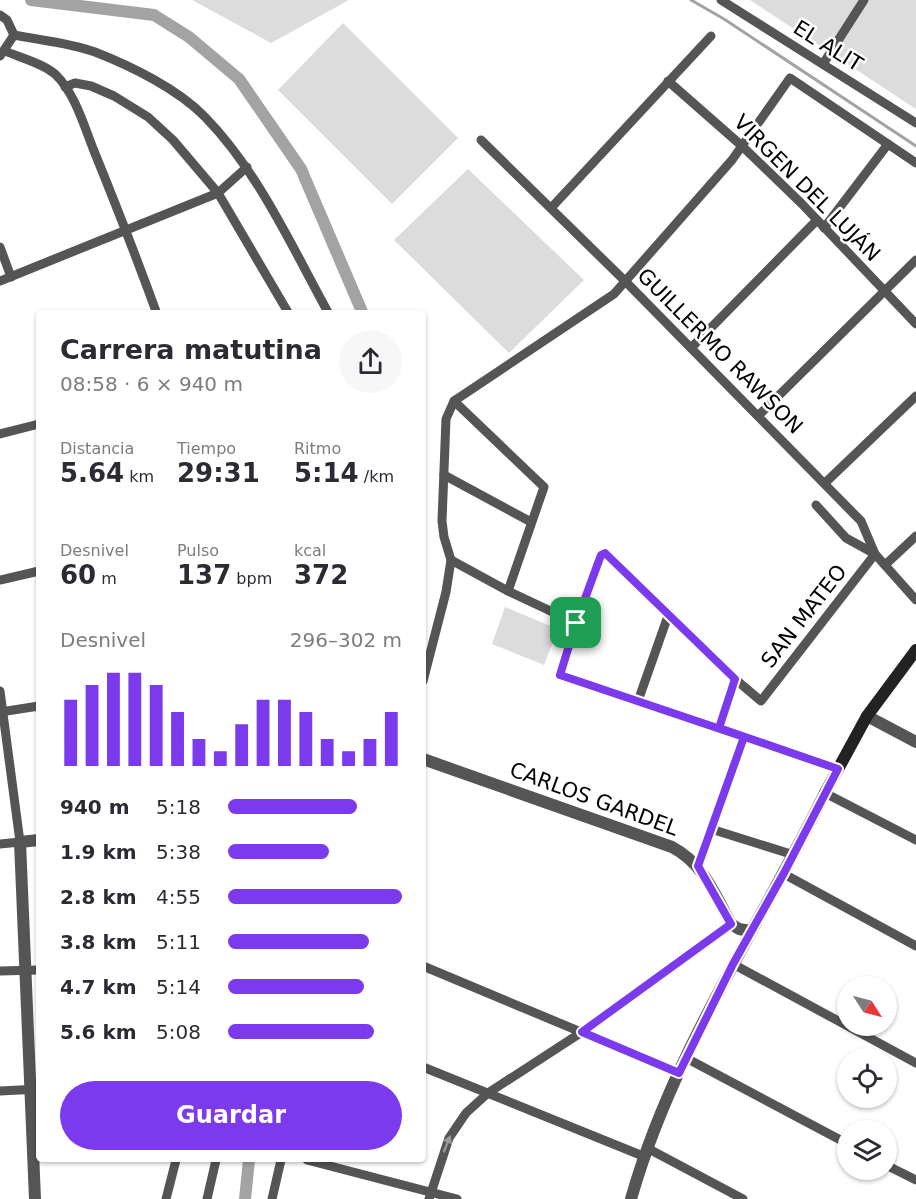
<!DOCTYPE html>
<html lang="es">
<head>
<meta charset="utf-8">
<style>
	:root { --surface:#fff; --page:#f7f7f7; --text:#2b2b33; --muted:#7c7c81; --accent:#7c3aed }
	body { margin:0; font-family:"DejaVu Sans",sans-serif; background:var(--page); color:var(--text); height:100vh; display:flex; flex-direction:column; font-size:22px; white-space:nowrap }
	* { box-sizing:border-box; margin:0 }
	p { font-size:20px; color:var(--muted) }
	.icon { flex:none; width:33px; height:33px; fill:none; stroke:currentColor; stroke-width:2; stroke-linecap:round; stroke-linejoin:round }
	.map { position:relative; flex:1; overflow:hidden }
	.sheet { position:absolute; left:36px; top:310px; width:390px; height:852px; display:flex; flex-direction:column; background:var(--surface); border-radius:6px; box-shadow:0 2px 4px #0004 }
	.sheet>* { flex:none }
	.needle { width:39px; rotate:126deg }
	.tools { position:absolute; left:837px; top:976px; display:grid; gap:12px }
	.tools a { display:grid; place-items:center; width:60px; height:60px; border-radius:50%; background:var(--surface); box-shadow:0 2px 4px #0004; font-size:30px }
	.pin { position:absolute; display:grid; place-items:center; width:51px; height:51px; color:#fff; margin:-26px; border-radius:12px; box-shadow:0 3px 9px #0006 }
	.round { display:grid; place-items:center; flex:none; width:63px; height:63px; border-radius:32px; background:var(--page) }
	.head { display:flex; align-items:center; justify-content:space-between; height:102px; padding:0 24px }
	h1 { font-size:27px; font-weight:700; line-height:45px }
	.figures { display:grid; grid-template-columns:repeat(3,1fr); gap:9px; height:102px; padding:6px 24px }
	.figures div { display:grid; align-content:center }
	.figures b { font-size:26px; font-weight:700 }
	.figures small { font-size:16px; font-weight:400 }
	.figures p { font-size:16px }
	.chart { height:168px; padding:12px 24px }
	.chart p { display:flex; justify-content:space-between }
	.chart svg { width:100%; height:108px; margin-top:6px; stroke:var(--accent); stroke-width:6 }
	.cta { display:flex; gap:12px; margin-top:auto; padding:12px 24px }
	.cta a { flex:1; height:69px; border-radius:36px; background:var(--accent); color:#fff; font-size:24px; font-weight:700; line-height:69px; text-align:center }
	ul { padding:0 24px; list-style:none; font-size:20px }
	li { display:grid; grid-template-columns:96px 72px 1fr; align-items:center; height:45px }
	li i { height:15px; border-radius:8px; background:var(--accent) }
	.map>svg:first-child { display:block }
</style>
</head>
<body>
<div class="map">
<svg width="916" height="1199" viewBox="0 0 916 1199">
	<rect width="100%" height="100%" fill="#fff"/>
	<g fill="#dcdcdc">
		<path d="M192,0H349L271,43Z"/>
		<path d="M750,0H916V109Z"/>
		<path d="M343,23L458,138L392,204L278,90Z"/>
		<path d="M468,169L584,280L509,353L394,240Z"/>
		<path d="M505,607L558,629L544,665L492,644Z"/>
	</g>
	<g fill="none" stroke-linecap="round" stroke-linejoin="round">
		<path stroke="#a3a3a3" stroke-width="3" d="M691,0L724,19L916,146"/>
		<g stroke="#a3a3a3" stroke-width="12">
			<path d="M31,0L154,15L189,37L239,79L301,169L363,314"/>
			<path d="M245,1199L249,1160"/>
		</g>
		<g stroke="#555" stroke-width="9">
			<path d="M721,0L916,123"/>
			<path d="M0,15L7,20L14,35"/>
			<path d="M5,51C21,58 42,63 55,74C75,93 84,126 94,151C116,205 137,259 157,314"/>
			<path d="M0,56L14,35C40,40 71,43 95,52C131,66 178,89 205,117C258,171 292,247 329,314"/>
			<path d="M823,64L864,0"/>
			<path d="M668,81L742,146L802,204L916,324"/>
			<path d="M65,87L75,83L91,86L114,96L148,117L173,140L218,193L289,314"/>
			<path d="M481,140L626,282L853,513L861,521L875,554L916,600"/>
			<path d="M551,208L711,36"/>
			<path d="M824,228L888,144"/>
			<path d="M0,247L11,277"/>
			<path d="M0,281L218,193L247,167"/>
			<path d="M691,348L817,220"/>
			<path d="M454,401L544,487L508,591"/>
			<path d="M759,415L916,260"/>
			<path d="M0,434L39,424"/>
			<path d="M444,475L531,522"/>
			<path d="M825,483L916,396"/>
			<path d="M816,505L846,538L875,554L761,701L735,679L605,553L601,555L560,675L838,769"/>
			<path d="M451,560L508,591L576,623"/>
			<path d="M885,565L916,536"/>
			<path d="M0,580L39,571"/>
			<path d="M423,681L446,592L451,560L444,537L442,521L446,419L454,401L614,294L732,160L790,78L916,163"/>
			<path d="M0,691L20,842L0,844"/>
			<path d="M638,701L669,613"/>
			<path d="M0,712L39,706"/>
			<path d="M719,728L735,679"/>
			<path d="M825,793L916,840"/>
			<path d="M711,829L794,855"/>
			<path d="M698,866L744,737"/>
			<path d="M784,874L916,946"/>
			<path d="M733,964L916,1063"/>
			<path d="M423,966L679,1073"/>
			<path d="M0,971L39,970"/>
			<path d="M686,1058L848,1144"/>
			<path d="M423,1067L643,1156"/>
			<path d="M0,1091L39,1089"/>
			<path d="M647,1148L743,1199"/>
			<path d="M307,1160L457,1199"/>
			<path d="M886,1165L916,1180"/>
			<path d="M166,1199L176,1160"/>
			<path d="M207,1199L216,1160"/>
			<path d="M272,1199L281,1160"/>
			<path d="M429,1199L449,1138L466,1113L488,1093L582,1032L731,924"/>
		</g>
		<g stroke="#555" stroke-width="12">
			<path d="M867,716L916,742"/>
			<path d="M423,759L672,847C704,864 714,893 731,924L739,929L751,931"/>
			<path d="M35,1199L20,842L39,840"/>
			<path d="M631,1199C672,1054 759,927 825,793"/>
		</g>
		<path stroke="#222" stroke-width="12" d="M825,793L867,716L916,650"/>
	</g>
	<defs><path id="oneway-solid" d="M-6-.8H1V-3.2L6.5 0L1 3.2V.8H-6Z" transform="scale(1.5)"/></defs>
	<use fill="#999" href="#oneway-solid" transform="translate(447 1144) rotate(-68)"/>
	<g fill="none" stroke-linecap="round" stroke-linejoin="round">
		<defs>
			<path id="route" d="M576,623L560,675L744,737L698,866L731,924L582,1032L679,1073L733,964L784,873L838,769L719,728L735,679L605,553L601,555L576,623"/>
		</defs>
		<use href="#route" stroke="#fff" stroke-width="12"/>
		<use href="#route" stroke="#7c3aed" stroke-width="8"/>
	</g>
	<g text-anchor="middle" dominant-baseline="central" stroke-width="5" stroke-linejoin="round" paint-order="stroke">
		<g font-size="21" fill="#000" stroke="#fff">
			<text transform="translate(828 46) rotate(32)">EL ALIT</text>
			<text transform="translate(807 188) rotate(45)">VIRGEN DEL LUJÁN</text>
			<text transform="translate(720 351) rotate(45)">GUILLERMO RAWSON</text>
			<text transform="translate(804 616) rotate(-52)">SAN MATEO</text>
			<text transform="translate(594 799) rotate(20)">CARLOS GARDEL</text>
		</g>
	</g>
</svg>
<div class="tools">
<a><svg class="needle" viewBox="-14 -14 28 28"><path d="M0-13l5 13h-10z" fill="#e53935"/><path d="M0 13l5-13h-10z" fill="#7c7c81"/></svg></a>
<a><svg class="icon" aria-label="locate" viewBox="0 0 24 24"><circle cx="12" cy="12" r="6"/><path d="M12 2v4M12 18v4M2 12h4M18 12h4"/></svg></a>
<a><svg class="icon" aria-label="layers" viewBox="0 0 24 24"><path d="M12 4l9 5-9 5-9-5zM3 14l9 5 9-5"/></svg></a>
</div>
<div class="pin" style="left:576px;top:623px;background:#1e9e55"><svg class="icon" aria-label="arrive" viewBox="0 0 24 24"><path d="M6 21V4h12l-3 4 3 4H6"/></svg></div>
<section class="sheet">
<div class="head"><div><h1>Carrera matutina</h1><p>08:58 · 6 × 940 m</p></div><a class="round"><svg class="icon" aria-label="share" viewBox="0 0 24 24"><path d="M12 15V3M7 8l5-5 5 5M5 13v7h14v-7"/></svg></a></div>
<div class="figures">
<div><p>Distancia</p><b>5.64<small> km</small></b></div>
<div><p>Tiempo</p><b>29:31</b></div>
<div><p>Ritmo</p><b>5:14<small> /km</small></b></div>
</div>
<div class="figures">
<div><p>Desnivel</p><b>60<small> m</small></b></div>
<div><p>Pulso</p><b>137<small> bpm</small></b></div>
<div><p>kcal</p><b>372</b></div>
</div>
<div class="chart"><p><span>Desnivel</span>296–302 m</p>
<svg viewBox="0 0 160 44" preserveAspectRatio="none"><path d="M5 44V17M15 44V11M25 44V6M35 44V6M45 44V11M55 44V22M65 44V33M75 44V38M85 44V27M95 44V17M105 44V17M115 44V22M125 44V33M135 44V38M145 44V33M155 44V22"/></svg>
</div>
<ul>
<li><b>940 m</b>5:18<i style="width:74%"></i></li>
<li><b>1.9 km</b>5:38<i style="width:58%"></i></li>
<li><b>2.8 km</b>4:55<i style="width:100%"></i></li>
<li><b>3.8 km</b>5:11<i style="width:81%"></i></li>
<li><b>4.7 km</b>5:14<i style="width:78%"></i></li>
<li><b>5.6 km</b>5:08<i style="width:84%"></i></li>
</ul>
<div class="cta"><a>Guardar</a></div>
</section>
</div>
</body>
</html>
